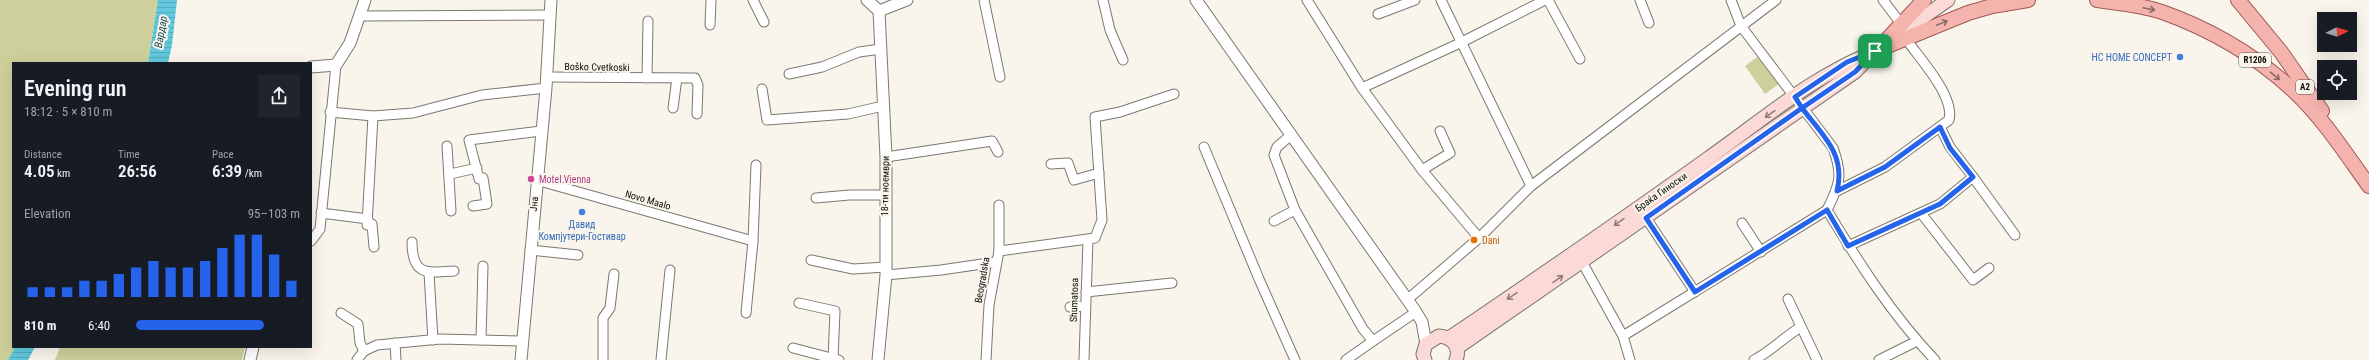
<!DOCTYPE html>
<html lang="en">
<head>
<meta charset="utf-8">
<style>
	:root { --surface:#171b24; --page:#20242c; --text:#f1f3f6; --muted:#9ea1a6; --accent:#2563eb }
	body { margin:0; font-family:"Roboto Condensed",sans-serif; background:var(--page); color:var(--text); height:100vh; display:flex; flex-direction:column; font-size:15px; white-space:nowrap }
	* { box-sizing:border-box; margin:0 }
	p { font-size:13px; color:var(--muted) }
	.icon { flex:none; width:22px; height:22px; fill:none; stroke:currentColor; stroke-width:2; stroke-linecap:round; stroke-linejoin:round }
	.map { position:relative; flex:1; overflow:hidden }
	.side { position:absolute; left:12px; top:62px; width:300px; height:286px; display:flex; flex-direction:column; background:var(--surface); border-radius:0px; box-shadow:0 4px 16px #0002 }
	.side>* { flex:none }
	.needle { width:26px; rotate:85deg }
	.buttons { position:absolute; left:2317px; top:12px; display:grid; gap:8px }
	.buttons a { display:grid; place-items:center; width:40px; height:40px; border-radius:0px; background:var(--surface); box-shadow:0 4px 16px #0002; font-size:20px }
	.pin { position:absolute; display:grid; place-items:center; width:34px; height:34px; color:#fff; margin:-17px; border-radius:8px; box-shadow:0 2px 6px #0006 }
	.round { display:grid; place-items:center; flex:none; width:42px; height:42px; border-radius:0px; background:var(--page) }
	.summary { display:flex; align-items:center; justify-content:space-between; height:68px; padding:0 12px }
	h1 { font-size:22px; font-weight:600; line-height:30px }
	.figures { display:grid; grid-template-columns:repeat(3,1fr); gap:6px; height:68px; padding:4px 12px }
	.figures div { display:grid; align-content:center }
	.figures b { font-size:17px; font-weight:600 }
	.figures small { font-size:11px; font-weight:400 }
	.figures p { font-size:11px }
	.chart { height:112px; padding:8px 12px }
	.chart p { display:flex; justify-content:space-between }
	.chart svg { width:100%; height:72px; margin-top:4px; stroke:var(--accent); stroke-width:6 }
	ul { padding:0 12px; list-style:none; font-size:13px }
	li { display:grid; grid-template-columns:64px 48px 1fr; align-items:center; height:30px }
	li i { height:10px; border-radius:5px; background:var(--accent) }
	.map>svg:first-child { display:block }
</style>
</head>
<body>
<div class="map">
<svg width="2369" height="360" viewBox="0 0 2369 360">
	<defs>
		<pattern id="water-rules" width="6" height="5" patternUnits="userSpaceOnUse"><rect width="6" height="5" fill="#61c8dd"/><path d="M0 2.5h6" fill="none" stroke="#53abbc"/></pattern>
	</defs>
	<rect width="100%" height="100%" fill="#f9f5ec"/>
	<g fill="#cdd09a">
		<path d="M0,0H158L148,63H13L15,347L8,360H0Z"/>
		<path d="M1760,55L1780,83L1765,94L1745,66Z"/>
		<path d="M60,347H245L242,360H55Z"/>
	</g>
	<g fill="url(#water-rules)">
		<path d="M158,0H177L172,45L168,63H148Z"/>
		<path d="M15,347H35L28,360H8Z"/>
	</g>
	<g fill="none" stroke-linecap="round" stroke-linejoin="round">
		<defs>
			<g id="minor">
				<path d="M753,0L764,22"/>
				<path d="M984,0L1000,77"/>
				<path d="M1103,0L1110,30L1123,60"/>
				<path d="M1307,0L1362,88L1422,170L1479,238"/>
				<path d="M1441,0L1531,186"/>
				<path d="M1548,0L1580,59"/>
				<path d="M1640,0L1649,23"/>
				<path d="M1731,0L1741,26L1833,148C1843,175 1840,184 1827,210C1859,263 1892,315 1935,360"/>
				<path d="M1883,0L1902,25"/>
				<path d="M1378,14L1415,0"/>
				<path d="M360,16L550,15"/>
				<path d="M710,25L711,0"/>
				<path d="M789,74L822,67L859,52L881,49"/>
				<path d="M546,77L695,78L698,85L697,114"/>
				<path d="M647,78L648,21"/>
				<path d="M1362,88L1460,43L1545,0"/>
				<path d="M762,89L767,120L848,114L883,106"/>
				<path d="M673,108L677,78"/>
				<path d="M330,112L373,116L413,113L482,95L546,88"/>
				<path d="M373,116L367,225L372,224L374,247"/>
				<path d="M1940,127L1950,147L1973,177"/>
				<path d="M1290,136L1277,147L1274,155L1295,210L1363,329L1373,341L1346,360"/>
				<path d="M447,146L451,211"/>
				<path d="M1204,147L1259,279L1295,360"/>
				<path d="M886,157L992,141L998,152"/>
				<path d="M1051,164L1068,163L1074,180L1099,173"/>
				<path d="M1422,170L1450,153L1440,131"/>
				<path d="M450,174L477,168"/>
				<path d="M536,180L753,241"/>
				<path d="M1837,191L1885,167L1949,120C1955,96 1920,59 1906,39"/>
				<path d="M816,198L849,195H886"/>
				<path d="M473,206L487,204L483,178L479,179L469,140L541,131"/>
				<path d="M321,213L368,219"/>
				<path d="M1921,213L1973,280L1989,268"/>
				<path d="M1646,218L1695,292"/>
				<path d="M1274,221L1295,210"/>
				<path d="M1742,223L1761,252"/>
				<path d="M311,241L320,229L336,65"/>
				<path d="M412,242C412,276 427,273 454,271"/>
				<path d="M1848,246L1940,204L1973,177L2015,235"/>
				<path d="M530,250L578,255"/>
				<path d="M999,251L1095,238L1102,220L1095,117L1120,112L1174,94"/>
				<path d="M811,260L853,269L886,267"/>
				<path d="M1582,262L1623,336L1630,360"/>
				<path d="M429,273L433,340"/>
				<path d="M886,275L941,270L996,262"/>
				<path d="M1086,292L1172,283"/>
				<path d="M1788,299L1817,360"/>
				<path d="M1407,300L1479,238L1531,186L1776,0"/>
				<path d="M799,303L835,311L833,359"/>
				<path d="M1070,307L1085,306"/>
				<path d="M341,313L358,324L360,343L364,351"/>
				<path d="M746,313L753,241L756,165"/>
				<path d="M1623,336L1827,210"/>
				<path d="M481,340L483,266"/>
				<path d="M1373,341L1416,312"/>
				<path d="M395,343L396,360"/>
				<path d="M793,348L839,360"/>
				<path d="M357,360L364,351L377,345L440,339L523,341"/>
				<path d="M603,360V318L610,308L614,274"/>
				<path d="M661,360L670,270"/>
				<path d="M986,360L989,305L999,251V205"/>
				<path d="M1084,360L1088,240"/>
				<path d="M1754,360C1771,351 1784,337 1801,327"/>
				<path d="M1879,360L1917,341"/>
			</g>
			<g id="tertiary">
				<path d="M867,0L879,11L886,157V275L878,360"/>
				<path d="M1196,0L1416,312L1422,322L1426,344"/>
				<path d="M879,11L907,0"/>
				<path d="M311,67L336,65L350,43L365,0"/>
				<path d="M250,360L253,347"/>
				<path d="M521,360L546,88L551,0"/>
			</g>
			<g id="secondary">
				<path d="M1449,338C1536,279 1622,220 1707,159C1760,122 1812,76 1872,53"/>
				<path d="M1457,348L1855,72L1875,51L1948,0"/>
				<path d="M1425,360L1423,354L1426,344L1439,336C1452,337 1461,347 1456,360"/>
			</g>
			<g id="primary">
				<path d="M2097,0C2118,3 2142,5 2162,12C2210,29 2256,56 2294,91C2323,118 2346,154 2369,186"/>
				<path d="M2238,0L2281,52L2322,111"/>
				<path d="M1880,47L1924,0"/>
				<path d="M1875,51L1968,13L1992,6L2028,0"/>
			</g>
		</defs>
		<use href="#minor" stroke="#7b7870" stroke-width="11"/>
		<use href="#tertiary" stroke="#7b7870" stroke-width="13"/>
		<use href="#secondary" stroke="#7b7870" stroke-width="15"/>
		<use href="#primary" stroke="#a05852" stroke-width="16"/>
		<use href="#minor" stroke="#fff" stroke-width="9"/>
		<use href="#tertiary" stroke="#fff" stroke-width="11"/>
		<use href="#secondary" stroke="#fad9d6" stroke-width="13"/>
		<use href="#primary" stroke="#f5b3ae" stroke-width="14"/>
	</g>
	<defs><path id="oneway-shaft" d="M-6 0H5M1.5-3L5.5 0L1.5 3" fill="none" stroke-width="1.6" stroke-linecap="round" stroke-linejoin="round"/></defs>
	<g stroke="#8d6864">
		<use href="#oneway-shaft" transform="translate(2149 9) rotate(12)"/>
		<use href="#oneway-shaft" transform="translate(1942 23) rotate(-22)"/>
		<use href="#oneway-shaft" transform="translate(2275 76) rotate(40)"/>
	</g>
	<g stroke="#907d7a">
		<use href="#oneway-shaft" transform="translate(1770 114) rotate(145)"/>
		<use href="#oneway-shaft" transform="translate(1619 222) rotate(145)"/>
		<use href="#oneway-shaft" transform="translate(1558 279) rotate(-35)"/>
		<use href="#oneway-shaft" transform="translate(1512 296) rotate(146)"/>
	</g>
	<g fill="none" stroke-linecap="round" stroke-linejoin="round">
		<defs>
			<path id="route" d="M1875,51L1847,62L1795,97L1802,108L1646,218L1695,292L1827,210L1848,246L1940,204L1973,177L1950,148L1940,127L1885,167L1837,191C1846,154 1823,136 1802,108L1855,72L1875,51"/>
		</defs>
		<use href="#route" stroke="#fff" stroke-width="8"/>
		<use href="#route" stroke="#2563eb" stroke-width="5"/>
	</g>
	<g fill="#3f7fe0" stroke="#f9f5ec" stroke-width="1.5">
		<circle cx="2180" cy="57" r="4"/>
		<circle cx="582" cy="212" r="4"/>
	</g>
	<circle fill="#d1479c" stroke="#f9f5ec" stroke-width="1.5" cx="531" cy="179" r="4"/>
	<circle fill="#e8710a" stroke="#f9f5ec" stroke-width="1.5" cx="1474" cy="240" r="4"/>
	<g text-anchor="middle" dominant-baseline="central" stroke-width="4" stroke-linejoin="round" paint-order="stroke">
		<g fill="#f9f5ec" stroke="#54534e" stroke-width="1">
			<rect x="2239" y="53" width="32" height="14" rx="3"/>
			<rect x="2296" y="80" width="18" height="14" rx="3"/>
		</g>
		<g font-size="9" font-weight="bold" fill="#0e0d0a">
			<text x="2255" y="60">R1206</text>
			<text x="2305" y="87">A2</text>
		</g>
		<g font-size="10" fill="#366cbe" stroke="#f9f5ec" text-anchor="end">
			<text x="2172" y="57">HC HOME CONCEPT</text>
			<text x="582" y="224" text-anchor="middle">Давид<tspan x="582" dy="12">Компјутери-Гостивар</tspan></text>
		</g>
		<g font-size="10" fill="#0e0d0a" stroke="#f9f5ec">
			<text transform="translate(597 67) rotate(1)">Boško Cvetkoski</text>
			<text transform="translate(885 186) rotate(-89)">18-ти ноември</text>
			<text transform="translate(1661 192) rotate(-35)">Браќа Гиноски</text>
			<text transform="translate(648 200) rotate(16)">Novo Maalo</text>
			<text transform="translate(534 204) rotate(-85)">Јна</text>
			<text transform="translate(982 280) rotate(-80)">Beogradska</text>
			<text transform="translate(1074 300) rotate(-88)">Shumatosa</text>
		</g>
		<g font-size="10" fill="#b23c85" stroke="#f9f5ec" text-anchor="start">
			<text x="539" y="179">Motel Vienna</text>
		</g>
		<g font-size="10" fill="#c56008" stroke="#f9f5ec" text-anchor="start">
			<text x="1482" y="240">Dani</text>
		</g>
		<g font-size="11" font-style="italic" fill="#1c4a54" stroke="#f9f5ec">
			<text transform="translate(161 32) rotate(-80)">Вардар</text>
		</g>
	</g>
</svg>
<div class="buttons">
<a><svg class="needle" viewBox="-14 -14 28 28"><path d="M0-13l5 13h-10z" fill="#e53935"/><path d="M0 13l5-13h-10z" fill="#9ea1a6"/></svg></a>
<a><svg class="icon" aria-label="locate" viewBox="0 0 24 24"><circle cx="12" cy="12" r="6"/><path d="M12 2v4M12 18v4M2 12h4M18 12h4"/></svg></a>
</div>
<div class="pin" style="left:1875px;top:51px;background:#1e9e55"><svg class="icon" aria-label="arrive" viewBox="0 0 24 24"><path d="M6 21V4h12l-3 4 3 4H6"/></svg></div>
<section class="side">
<div class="summary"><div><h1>Evening run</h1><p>18:12 · 5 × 810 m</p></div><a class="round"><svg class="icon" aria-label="share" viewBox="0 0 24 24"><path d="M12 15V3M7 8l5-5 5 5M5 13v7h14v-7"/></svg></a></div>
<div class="figures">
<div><p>Distance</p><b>4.05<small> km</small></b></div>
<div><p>Time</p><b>26:56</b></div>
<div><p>Pace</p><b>6:39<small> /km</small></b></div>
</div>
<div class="chart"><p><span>Elevation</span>95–103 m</p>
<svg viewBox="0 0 160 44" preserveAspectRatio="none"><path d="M5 44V38M15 44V38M25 44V38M35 44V34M45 44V34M55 44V30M65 44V26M75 44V22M85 44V26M95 44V26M105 44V22M115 44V14M125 44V6M135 44V6M145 44V18M155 44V34"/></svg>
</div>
<ul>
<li><b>810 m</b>6:40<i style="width:78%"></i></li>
</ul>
</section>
</div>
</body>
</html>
